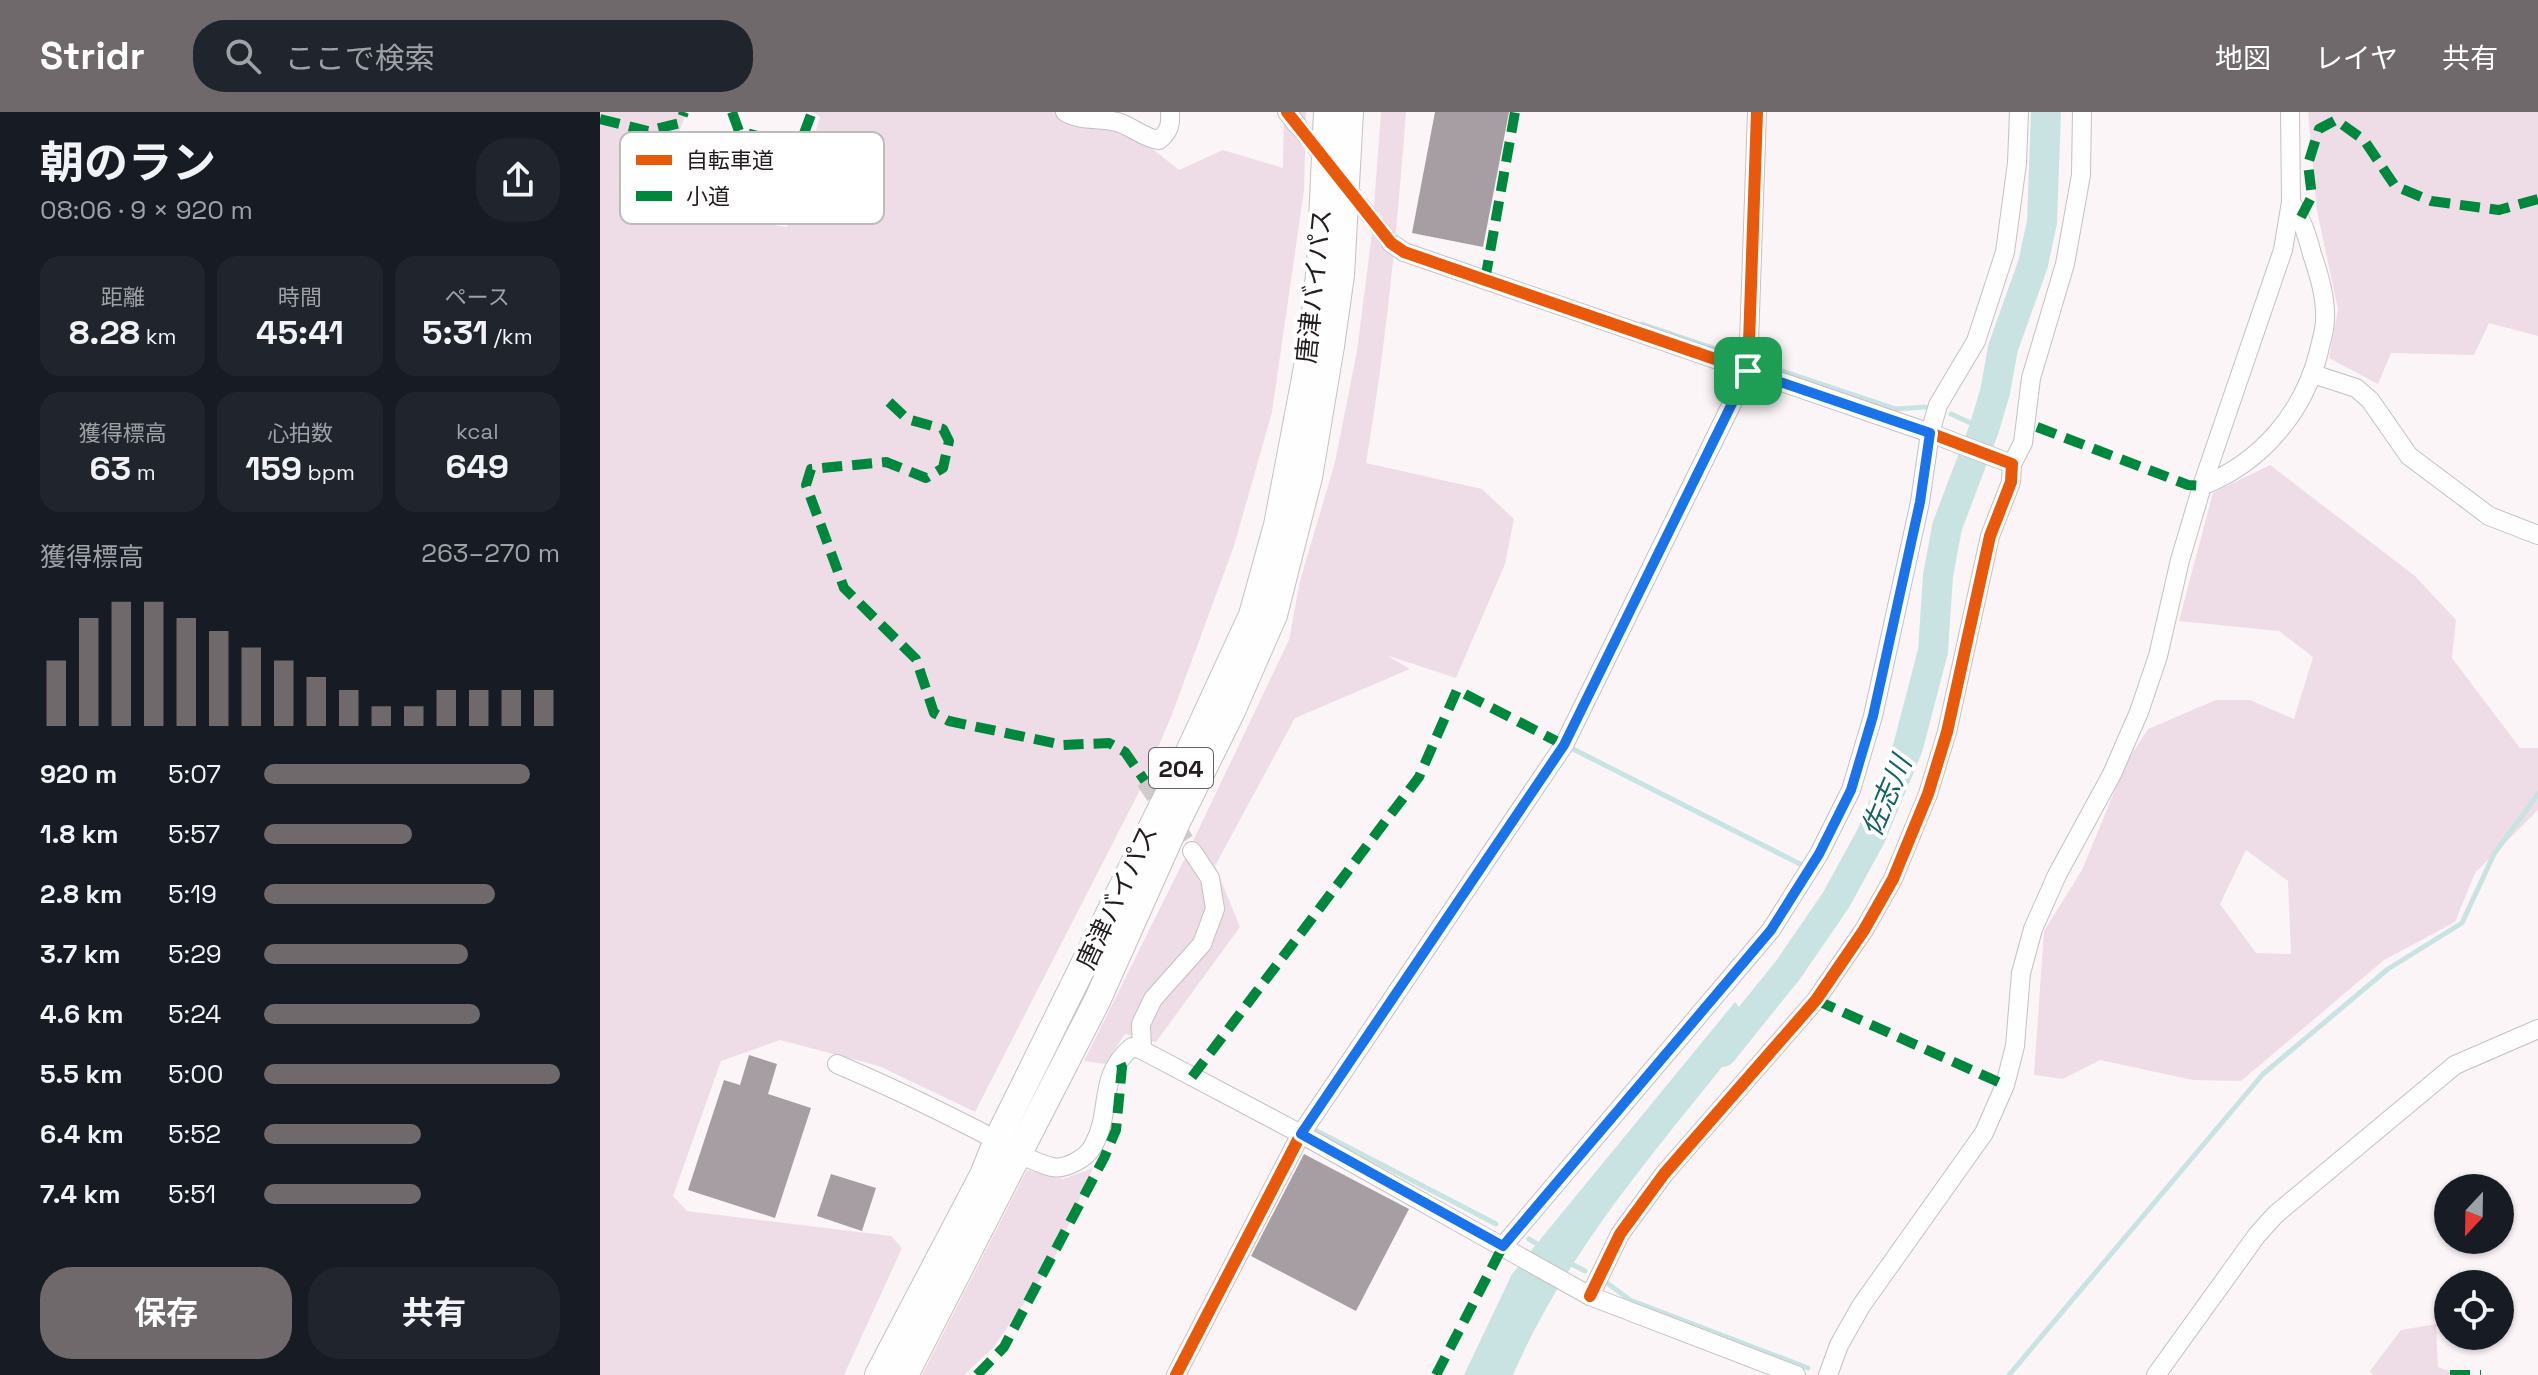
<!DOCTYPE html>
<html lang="ja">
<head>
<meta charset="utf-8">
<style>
	:root { --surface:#171b24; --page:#20242c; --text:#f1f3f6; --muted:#9ea1a6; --accent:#6f696c }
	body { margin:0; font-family:"Space Grotesk","Noto Sans JP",sans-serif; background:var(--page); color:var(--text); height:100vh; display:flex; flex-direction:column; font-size:30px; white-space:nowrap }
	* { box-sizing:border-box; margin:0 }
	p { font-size:26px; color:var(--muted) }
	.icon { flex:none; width:44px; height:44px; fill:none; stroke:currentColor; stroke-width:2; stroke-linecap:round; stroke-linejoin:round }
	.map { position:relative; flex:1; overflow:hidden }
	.drawer { display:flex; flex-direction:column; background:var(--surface); width:600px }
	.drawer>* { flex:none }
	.needle { width:52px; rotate:202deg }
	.fabs { position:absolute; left:1834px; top:1062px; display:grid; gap:16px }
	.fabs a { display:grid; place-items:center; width:80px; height:80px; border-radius:50%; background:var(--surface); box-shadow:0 2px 6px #0004; font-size:40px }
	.pin { position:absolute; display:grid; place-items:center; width:68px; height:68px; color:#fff; margin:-34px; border-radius:16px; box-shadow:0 4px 12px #0006 }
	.round { display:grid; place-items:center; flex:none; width:84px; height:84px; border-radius:32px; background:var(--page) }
	.summary { display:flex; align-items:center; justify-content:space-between; height:136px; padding:0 40px }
	h1 { font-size:44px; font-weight:700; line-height:60px }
	.stats { display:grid; grid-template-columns:repeat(3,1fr); gap:12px; height:136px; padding:8px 40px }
	.stats div { display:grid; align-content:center; border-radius:20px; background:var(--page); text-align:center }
	.stats b { font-size:34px; font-weight:700 }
	.stats small { font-size:22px; font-weight:400 }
	.stats p { font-size:22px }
	.chart { height:224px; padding:16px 40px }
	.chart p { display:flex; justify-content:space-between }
	.chart svg { width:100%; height:144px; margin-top:8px; stroke:var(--accent); stroke-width:6 }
	.button { display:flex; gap:16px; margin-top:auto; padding:16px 40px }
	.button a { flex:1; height:92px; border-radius:32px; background:var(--accent); color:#fff; font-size:32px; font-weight:700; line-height:92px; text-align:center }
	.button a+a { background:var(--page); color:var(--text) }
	ul { padding:0 40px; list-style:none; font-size:26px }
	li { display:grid; grid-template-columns:128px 96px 1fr; align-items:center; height:60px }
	li i { height:20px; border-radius:10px; background:var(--accent) }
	header { display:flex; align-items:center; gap:48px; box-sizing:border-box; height:112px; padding:0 40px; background:var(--accent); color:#fff }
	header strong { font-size:38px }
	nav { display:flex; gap:44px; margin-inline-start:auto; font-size:28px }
	.search { width:560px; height:72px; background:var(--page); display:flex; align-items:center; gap:20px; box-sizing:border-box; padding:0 28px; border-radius:32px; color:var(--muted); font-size:30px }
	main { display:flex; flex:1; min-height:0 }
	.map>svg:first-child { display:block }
</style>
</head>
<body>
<header>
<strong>Stridr</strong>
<div class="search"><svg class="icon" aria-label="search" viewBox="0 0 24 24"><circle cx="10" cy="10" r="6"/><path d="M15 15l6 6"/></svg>ここで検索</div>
<nav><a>地図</a><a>レイヤ</a><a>共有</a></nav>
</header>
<main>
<section class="drawer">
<div class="summary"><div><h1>朝のラン</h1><p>08:06 · 9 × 920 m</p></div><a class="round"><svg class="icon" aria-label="share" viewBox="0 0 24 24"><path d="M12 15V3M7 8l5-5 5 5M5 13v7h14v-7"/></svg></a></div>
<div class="stats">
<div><p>距離</p><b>8.28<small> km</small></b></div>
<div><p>時間</p><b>45:41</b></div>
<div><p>ペース</p><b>5:31<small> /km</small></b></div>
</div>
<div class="stats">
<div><p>獲得標高</p><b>63<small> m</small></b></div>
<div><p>心拍数</p><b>159<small> bpm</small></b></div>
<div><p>kcal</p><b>649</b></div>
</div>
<div class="chart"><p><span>獲得標高</span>263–270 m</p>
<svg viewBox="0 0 160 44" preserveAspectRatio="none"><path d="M5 44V24M15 44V11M25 44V6M35 44V6M45 44V11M55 44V15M65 44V20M75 44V24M85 44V29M95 44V33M105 44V38M115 44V38M125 44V33M135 44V33M145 44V33M155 44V33"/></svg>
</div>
<ul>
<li><b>920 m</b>5:07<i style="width:90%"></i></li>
<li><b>1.8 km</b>5:57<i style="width:50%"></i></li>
<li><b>2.8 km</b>5:19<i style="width:78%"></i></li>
<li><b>3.7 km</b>5:29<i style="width:69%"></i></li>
<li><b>4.6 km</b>5:24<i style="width:73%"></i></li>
<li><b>5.5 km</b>5:00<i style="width:100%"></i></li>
<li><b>6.4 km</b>5:52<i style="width:53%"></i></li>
<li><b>7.4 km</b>5:51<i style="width:53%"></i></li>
</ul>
<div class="button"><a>保存</a><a>共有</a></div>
</section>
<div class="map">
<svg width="1938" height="1263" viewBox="0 0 1938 1263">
	<rect width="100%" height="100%" fill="#fbf5f8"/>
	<g fill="#eedde6" fill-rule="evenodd">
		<path d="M0,0H87L69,45L116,104L187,115L220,5L213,0H474L520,11L579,58L623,38L683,56L684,0H706L704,78L672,300L634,434L571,605L539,680L375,1000L279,954L180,928L121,949L73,1084L87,1099L291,1124L302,1136L244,1263H0Z"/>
		<path d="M781,0H806C797,118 786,234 766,351L882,377L914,407L905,452L856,566L786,543L810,557L695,606L615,754L640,815L556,930L525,922L505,952L484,949L584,748L689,528L700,469L735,350L757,239L772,121Z"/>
		<path d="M1708,0H1938V224L1889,211L1874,243L1791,241L1778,272L1729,246L1738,197L1717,99Z"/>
		<path d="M1670,353L1815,464L1856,508L1852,546L1920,636H1938V698L1875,761L1855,810L1784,848L1641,969L1593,968L1500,948L1463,967L1434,963L1444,819L1482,758L1526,651L1548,617L1616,588H1650L1694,607L1713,545L1679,519L1579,509L1613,381ZM1646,738L1688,769L1691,842L1656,841L1620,792Z"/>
		<path d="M493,1056L453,1149L393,1236L364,1263H322L427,1058L463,1067Z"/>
		<path d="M1836,1212L1838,1255L1860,1263H1773L1770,1259L1801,1218Z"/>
	</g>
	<path fill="#c9e3e3" d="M1135,890L1154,915C1067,1026 969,1133 913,1263H864L912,1162Z"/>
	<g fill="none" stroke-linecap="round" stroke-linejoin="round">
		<g stroke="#c9e3e3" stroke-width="5">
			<path d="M1042,212L1137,244"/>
			<path d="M1161,252L1296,297L1325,295"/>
			<path d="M1351,302L1384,317"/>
			<path d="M973,637L1200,752"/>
			<path d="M717,1019L896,1112"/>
			<path d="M929,1127L942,1135"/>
			<path d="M968,1150L985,1159"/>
			<path d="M1007,1171L1030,1188L1208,1256"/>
			<path d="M1409,1263L1663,962L1788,857L1862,811L1894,742L1938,682"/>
		</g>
		<path stroke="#c9e3e3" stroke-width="30" d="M1122,940L1188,858L1236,788L1271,724L1308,635L1333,539L1338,464L1347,415L1384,317L1395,280L1403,236L1433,152L1442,110L1446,0"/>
	</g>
	<g fill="#a69ea2">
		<path d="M835,0H909L883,135L812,121Z"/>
		<path d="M149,943L177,952L168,982L211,996L175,1106L88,1078L124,968L140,973Z"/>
		<path d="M704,1042L809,1097L756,1199L651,1144Z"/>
		<path d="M231,1062L276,1076L262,1119L217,1104Z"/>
	</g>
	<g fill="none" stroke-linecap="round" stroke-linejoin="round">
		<g stroke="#d0cacd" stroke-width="18" stroke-dasharray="18 9" stroke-linecap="butt">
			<path d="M697,13L727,50"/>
			<path d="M743,70L791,131"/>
			<path d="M545,669L592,739"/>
		</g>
		<defs>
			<g id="minor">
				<path d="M465,0C482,10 499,5 517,10C532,14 543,26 559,28C569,20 571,13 570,0"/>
				<path d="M687,0L697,13"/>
				<path d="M791,131L804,140L1330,321L1412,352L1411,370L1390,424L1347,620L1328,682L1293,767L1264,818L1216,888L1064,1062L1020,1122L990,1184"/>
				<path d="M1713,262L1756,276L1770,288L1809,344L1889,404L1938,423"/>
				<path d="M1412,352L1423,331L1431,266L1465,152L1481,63L1482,0"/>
				<path d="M1602,374C1662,350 1704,300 1719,239C1721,229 1725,218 1725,208C1726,185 1719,163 1712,142C1707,123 1702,107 1691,90"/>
				<path d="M542,938L541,912L553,887L602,832L615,797L610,766L592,739"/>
				<path d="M237,952C284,972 330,994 375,1017C399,1029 425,1048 452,1055C465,1058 487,1046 493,1034C513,999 496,965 532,935L542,938L701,1022L990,1184L1196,1263"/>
				<path d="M903,1134L1171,818L1219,742L1251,678L1273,604L1320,390L1330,321L1338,293L1376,229L1405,140L1417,51L1419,0"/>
				<path d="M576,1263L701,1022L964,633L1148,259L1157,0"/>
				<path d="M1228,1263L1239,1233L1261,1194L1384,1021L1405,973L1415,934L1421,861L1433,817L1457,763L1512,662L1539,600L1558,544L1580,448L1602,374L1683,138L1691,90L1690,0"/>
				<path d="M1556,1263L1657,1123L1676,1102L1855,953L1938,917"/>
			</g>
			<g id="highway">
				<path d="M278,1263L383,1063L397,1028L586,646L652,503L677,413L712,229L720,153L727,0"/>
				<path d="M305,1263L497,889L577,710L632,599L674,503L709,365L731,234L741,163L750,0"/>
			</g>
		</defs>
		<use href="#minor" stroke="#c5c0c3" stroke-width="20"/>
		<use href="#highway" stroke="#c5c0c3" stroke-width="28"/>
		<use href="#minor" stroke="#fefefe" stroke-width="18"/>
		<use href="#highway" stroke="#fefefe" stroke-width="26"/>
		<g stroke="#00873e" stroke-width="10" stroke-dasharray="20 10" stroke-linecap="butt">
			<path d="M132,0L139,19L187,32L203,24L212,0"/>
			<path d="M0,7L48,19L80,11L84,0"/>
			<path d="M1701,105L1712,84L1708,52L1719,17L1736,8L1764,28L1795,74L1831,89L1899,98L1938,87"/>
			<path d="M885,168L915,0"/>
			<path d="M289,290L307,307L343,317L349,329L343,356L326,366L286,350L211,357L206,373L244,476L316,547L334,601L349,609L463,633L509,631L525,640L545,669"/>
			<path d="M1437,315L1588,373L1602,374"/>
			<path d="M1216,888L1405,973"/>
			<path d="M592,965L819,665L857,578L964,633"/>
			<path d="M377,1263L404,1235L504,1046L516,1018L522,955L518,946"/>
			<path d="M836,1263L903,1134"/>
			<path d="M1850,1263H1881"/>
		</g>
		<defs>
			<g id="cycleway">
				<path d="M687,0L791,131L804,140L1330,321L1412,352L1411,370L1390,424L1347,620L1328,682L1293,767L1264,818L1216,888L1064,1062L1020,1122L990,1184"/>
				<path d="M576,1263L701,1022L964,633L1148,259L1157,0"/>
			</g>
		</defs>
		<use href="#cycleway" stroke="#fff" stroke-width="17"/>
		<use href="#cycleway" stroke="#e8590c" stroke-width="12"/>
	</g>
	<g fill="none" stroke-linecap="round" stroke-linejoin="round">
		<defs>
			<path id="route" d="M1148,259L1330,321L1320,390L1273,604L1251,678L1219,742L1171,818L903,1134L701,1022L964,633Z"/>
		</defs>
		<use href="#route" stroke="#fff" stroke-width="16"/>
		<use href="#route" stroke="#1a73e8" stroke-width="10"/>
	</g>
	<g text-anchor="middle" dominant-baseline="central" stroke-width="8" stroke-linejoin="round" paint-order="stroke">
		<rect fill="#fff" stroke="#656163" stroke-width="2" x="549" y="636" width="64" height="40" rx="6"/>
		<g font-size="24" font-weight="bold" fill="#231d20">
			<text x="581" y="656">204</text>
		</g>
		<g font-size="26" fill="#231d20" stroke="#fff">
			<text transform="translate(714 174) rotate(-84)">唐津バイパス</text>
			<text transform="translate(517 785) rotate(-65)">唐津バイパス</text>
		</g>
		<g font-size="28" font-style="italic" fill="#166362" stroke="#fff">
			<text transform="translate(1286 684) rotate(-67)">佐志川</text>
		</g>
	</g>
	<rect x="20" y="20" width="264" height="92" rx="12" fill="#fff" stroke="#bdbbbc" stroke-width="2"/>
	<rect x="36" y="43" width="36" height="10" fill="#e8590c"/>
	<rect x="36" y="79" width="36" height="10" fill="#00873e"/>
	<g font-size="22" fill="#231d20">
		<text x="86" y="56">自転車道</text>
		<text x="86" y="92">小道</text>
	</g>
</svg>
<div class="fabs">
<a><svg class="needle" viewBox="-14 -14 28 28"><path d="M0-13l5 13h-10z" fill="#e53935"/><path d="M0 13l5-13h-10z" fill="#9ea1a6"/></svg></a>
<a><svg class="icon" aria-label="locate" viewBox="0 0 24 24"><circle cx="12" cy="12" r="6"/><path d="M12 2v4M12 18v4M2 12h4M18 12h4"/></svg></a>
</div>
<div class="pin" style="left:1148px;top:259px;background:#1e9e55"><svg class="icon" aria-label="arrive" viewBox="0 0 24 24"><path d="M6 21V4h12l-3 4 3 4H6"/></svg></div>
</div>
</main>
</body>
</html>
